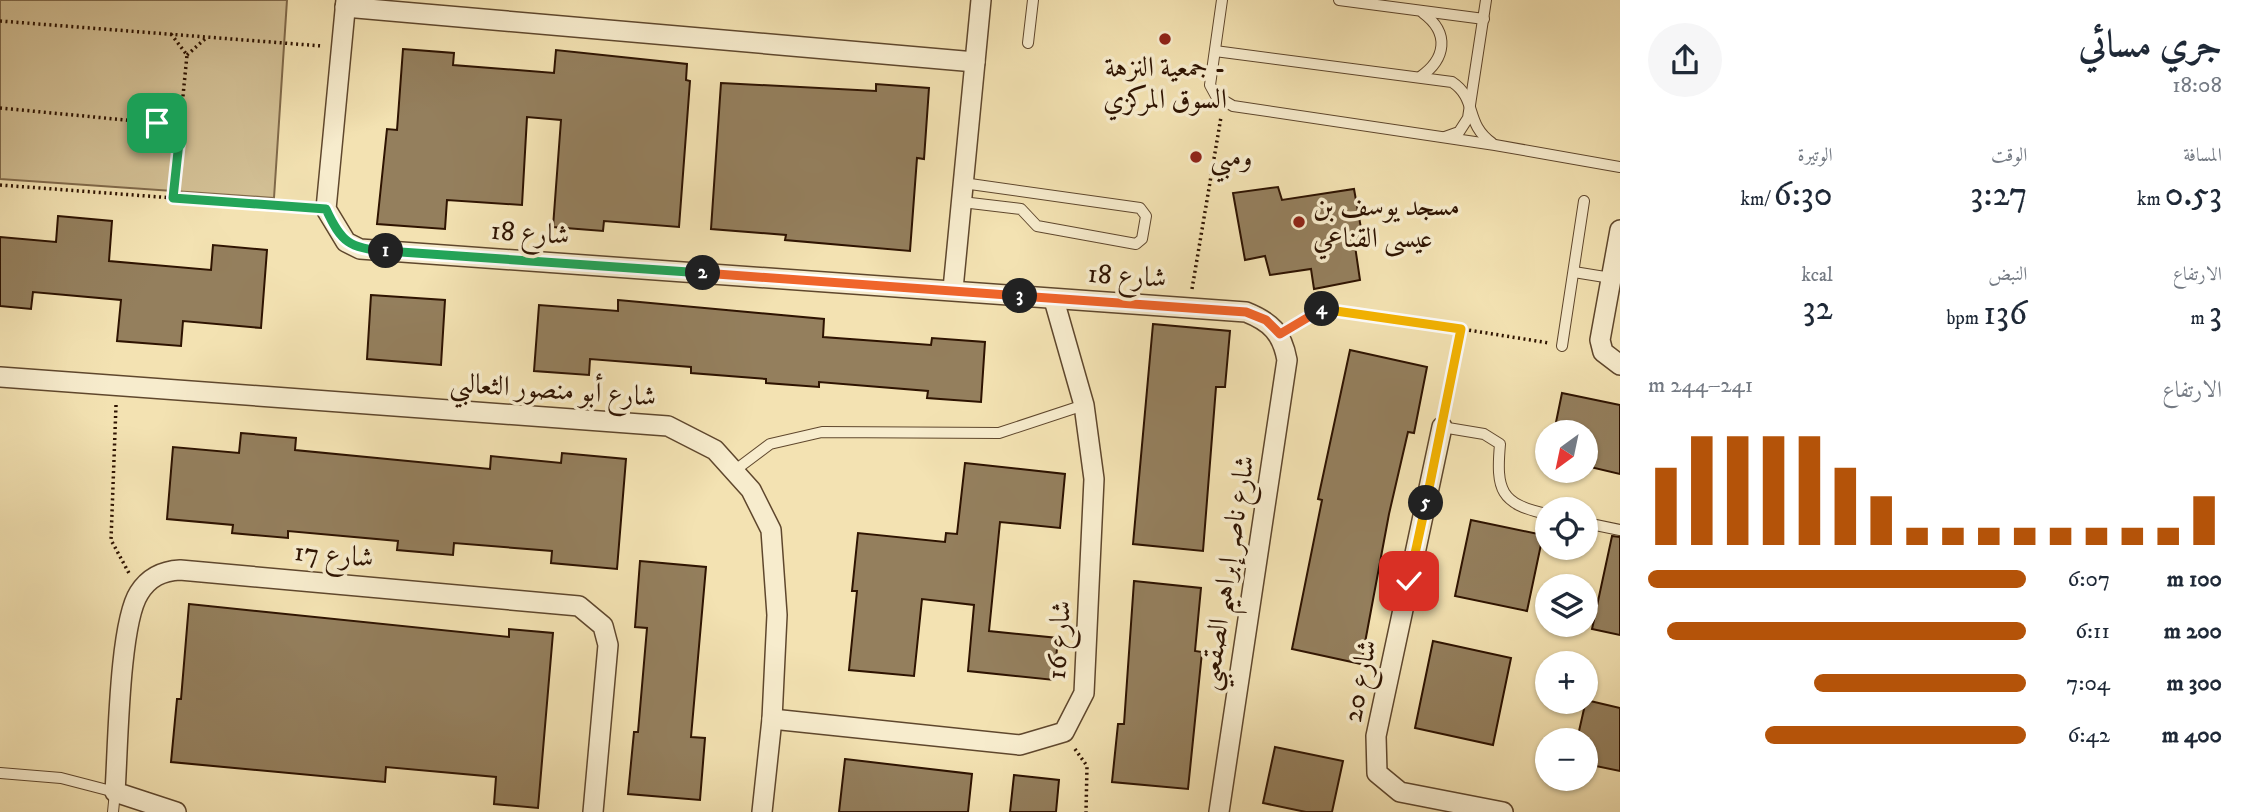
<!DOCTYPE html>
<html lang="ar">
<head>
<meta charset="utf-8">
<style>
	:root { --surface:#fff; --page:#f6f6f7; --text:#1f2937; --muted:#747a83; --accent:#b45309 }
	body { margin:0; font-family:"IM FELL DW Pica",Amiri,serif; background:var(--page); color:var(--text); direction:rtl; height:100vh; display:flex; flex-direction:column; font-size:26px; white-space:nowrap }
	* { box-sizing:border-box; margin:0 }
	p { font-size:23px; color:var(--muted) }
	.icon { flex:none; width:38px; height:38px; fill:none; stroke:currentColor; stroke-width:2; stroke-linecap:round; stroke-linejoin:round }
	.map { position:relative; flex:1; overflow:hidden; direction:ltr }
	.side { display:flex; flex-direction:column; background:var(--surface); width:630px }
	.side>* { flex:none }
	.needle { width:46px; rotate:213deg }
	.buttons { position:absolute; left:1535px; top:420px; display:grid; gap:14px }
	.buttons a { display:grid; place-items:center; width:63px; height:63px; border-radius:50%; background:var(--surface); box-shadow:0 2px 5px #0004; font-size:35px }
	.pin { position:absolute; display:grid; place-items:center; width:60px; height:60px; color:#fff; margin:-30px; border-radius:14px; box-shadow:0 4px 10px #0006 }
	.km { position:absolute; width:35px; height:35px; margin:-18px; border-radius:50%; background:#222; color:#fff; font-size:19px; line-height:35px; text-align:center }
	.round { display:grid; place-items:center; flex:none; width:74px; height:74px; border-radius:37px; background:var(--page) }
	.summary { display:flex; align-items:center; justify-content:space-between; height:119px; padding:0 28px }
	h1 { font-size:38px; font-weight:600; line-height:52px }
	.metrics { display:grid; grid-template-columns:repeat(3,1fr); gap:10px; height:119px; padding:7px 28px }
	.metrics div { display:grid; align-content:center }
	.metrics b { font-size:35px; font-weight:600 }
	.metrics small { font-size:19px; font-weight:400 }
	.metrics p { font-size:19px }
	.chart { height:196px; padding:14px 28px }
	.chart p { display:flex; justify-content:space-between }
	.chart svg { width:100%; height:126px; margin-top:7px; stroke:var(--accent); stroke-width:6 }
	ul { padding:0 28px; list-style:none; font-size:23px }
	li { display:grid; grid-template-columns:112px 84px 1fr; align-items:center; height:52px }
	li i { height:18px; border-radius:9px; background:var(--accent) }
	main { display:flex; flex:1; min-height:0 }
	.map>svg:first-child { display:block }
</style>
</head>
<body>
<main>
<section class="side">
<div class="summary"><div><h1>جري مسائي</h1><p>18:08</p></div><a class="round"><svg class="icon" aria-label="share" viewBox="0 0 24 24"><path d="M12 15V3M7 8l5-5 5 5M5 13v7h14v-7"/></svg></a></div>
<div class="metrics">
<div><p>المسافة</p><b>0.53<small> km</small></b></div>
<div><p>الوقت</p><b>3:27</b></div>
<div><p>الوتيرة</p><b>6:30<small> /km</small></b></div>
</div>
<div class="metrics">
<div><p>الارتفاع</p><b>3<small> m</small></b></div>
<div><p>النبض</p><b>136<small> bpm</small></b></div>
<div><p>kcal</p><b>32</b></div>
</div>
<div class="chart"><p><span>الارتفاع</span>241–244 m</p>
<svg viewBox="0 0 160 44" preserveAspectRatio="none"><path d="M5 44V17M15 44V6M25 44V6M35 44V6M45 44V6M55 44V17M65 44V27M75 44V38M85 44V38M95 44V38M105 44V38M115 44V38M125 44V38M135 44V38M145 44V38M155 44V27"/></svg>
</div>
<ul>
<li><b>100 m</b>6:07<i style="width:100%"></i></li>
<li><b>200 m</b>6:11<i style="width:95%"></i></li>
<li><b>300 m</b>7:04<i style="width:56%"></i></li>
<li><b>400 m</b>6:42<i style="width:69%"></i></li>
</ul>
</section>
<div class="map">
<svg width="1620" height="812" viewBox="0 0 1620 812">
	<rect width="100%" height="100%" fill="#f3e2b2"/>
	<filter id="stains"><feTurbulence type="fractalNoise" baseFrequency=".00286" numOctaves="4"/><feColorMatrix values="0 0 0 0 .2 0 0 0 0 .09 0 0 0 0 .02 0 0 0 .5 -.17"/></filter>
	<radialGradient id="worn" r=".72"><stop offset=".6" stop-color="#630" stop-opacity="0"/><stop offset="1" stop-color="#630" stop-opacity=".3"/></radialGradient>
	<path fill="#d2bf94" stroke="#80694a" stroke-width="2" d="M0,0H287L274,198L0,179Z"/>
	<g fill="#947f5d" stroke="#2e1301" stroke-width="2">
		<path d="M403,49L454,53L453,65L554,73L556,50L687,64L686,80L690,81L679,227L604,221L603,231L553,227L561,120L527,117L522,205L447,200L445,229L377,224L387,129L397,130Z"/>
		<path d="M721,83L876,91V84L929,88L924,159L917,158L910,251L785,240L786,235L711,229Z"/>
		<path d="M1278,187L1282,200L1354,189L1364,245L1355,246L1360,280L1314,289L1311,269L1270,275L1265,256L1245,260L1233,193Z"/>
		<path d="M58,216L112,221L109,261L211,270L213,245L267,250L261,328L183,321L181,346L117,341L121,300L33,292L31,309L0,306V237L56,242Z"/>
		<path d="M371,295L445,300L441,365L367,359Z"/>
		<path d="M618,300L824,319L823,337L931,345L932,338L985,342L981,402L927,398L928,391L819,382V387L766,383V379L691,373V367L590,359L589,375L534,371L539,305L618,311Z"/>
		<path d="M1153,324L1230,331L1225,387H1216L1203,551L1133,544Z"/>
		<path d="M1350,350L1427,367L1414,433L1408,432L1389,514L1361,664L1292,649L1322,500L1318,499Z"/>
		<path d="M1562,393L1620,405V474L1586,466V432H1554Z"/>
		<path d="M241,433L296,438L295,450L490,469L491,456L561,463L562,453L626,459L617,569L551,563L552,551L454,543L453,555L397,550L398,541L288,531V538L232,533L233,525L167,519L173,447L239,453Z"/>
		<path d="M965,463L1065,474L1060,528L1000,522L989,631L1058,638L1054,680L968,671L974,605L922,599L914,676L849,670L857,591H852L858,533L945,542L946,533L957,534Z"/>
		<path d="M1471,520L1543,535L1527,611L1455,596Z"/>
		<path d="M1612,536L1620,537V635L1592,629Z"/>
		<path d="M640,561L706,567L691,737L705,738L700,800L628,794L634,732H638L647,628L635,627Z"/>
		<path d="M1134,581L1201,588L1195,651L1202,652L1188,789L1112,782L1118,724H1124Z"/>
		<path d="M189,604L509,637V629L553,633L538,808L494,804L496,777L386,767L385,782L171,762L177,699H181Z"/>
		<path d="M1433,641L1511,658L1493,745L1415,728Z"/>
		<path d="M1586,700L1620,708V771L1586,764V740H1577Z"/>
		<path d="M1275,747L1343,761L1332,812H1306L1263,803Z"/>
		<path d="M845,759L972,774L968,812H839Z"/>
		<path d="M1014,775L1059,780L1056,812H1010Z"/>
	</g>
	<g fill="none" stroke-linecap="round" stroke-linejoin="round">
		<defs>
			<g id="lane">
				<path d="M1222,0L1210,85L1216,96L1233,106L1495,145L1620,167"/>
				<path d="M1339,0L1484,19"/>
				<path d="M1028,43L1033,0"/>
				<path d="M1215,51L1452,82C1478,99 1464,123 1492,143"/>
				<path d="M1420,77C1446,59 1450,33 1423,13"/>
				<path d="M1445,137L1459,132L1468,118L1486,0"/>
				<path d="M962,202L1021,209L1037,226L1136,244L1142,239L1146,216L1140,208L963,183"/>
				<path d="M1574,272L1611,278"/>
				<path d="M1562,346L1584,201"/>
				<path d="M1442,427L1484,434L1500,444C1496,490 1500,504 1547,514"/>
				<path d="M734,471L770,444L822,432L999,433L1084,405"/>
				<path d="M1586,523L1620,530"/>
				<path d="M0,773L61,778L115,792L113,812"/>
			</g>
			<g id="street">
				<path d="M346,0L326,209L346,242L360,249C655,269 950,291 1246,312C1271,322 1282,333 1287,360L1219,812"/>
				<path d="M345,7L975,62"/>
				<path d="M1620,230L1600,340L1603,352L1620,365"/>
				<path d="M953,289L981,0"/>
				<path d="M0,377L668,426L715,450L751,490L771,530L777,615L772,719L762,812"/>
				<path d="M1442,427L1376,736L1377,773L1400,792L1503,812"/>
				<path d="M772,719L1020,745L1064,732L1084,693L1094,479L1084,405L1054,300"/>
				<path d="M176,812L115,792C118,749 119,624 139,593C149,577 162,571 180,570L579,606L603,626L608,645L593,812"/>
			</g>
		</defs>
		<use href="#lane" stroke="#5f472d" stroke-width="12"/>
		<use href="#street" stroke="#5f472d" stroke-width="22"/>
		<g stroke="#2e1301" stroke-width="3.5" stroke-dasharray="2 3.5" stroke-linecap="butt">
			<path d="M0,21L322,46"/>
			<path d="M171,34L187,55L173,198"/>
			<path d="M187,55L206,38"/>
			<path d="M0,108L157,123L182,112"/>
			<path d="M157,123L179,142"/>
			<path d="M0,185L307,208"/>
			<path d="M1192,289L1221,117"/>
			<path d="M1295,326L1325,307L1549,343"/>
			<path d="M116,405L111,540L130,575"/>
			<path d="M1446,408L1461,330"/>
			<path d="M1075,749L1087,766L1086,812"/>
		</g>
		<use href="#lane" stroke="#f7eccd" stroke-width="10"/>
		<use href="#street" stroke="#f7eccd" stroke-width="19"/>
	</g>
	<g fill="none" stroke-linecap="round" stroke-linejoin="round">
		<defs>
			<path id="split-1" d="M157,123L179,142L173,198L326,209C341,242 350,249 386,251"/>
			<path id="split-2" d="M386,251L703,273"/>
			<path id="split-3" d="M703,273L1020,296"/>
			<path id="split-4" d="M1020,296L1246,312L1266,320L1280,334L1322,309"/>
			<path id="split-5" d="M1322,309L1461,329L1426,503"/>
			<path id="split-6" d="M1409,581L1426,503"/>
		</defs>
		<use href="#split-1" stroke="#fff" stroke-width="14"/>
		<use href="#split-2" stroke="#fff" stroke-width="14"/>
		<use href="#split-3" stroke="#fff" stroke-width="14"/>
		<use href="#split-4" stroke="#fff" stroke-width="14"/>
		<use href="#split-5" stroke="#fff" stroke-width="14"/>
		<use href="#split-6" stroke="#fff" stroke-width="14"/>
		<use href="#split-1" stroke="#22a559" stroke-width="9"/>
		<use href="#split-2" stroke="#22a559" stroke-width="9"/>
		<use href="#split-3" stroke="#f0652b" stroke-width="9"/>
		<use href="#split-4" stroke="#f0652b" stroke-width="9"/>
		<use href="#split-5" stroke="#f5b400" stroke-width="9"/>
		<use href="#split-6" stroke="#f5b400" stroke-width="9"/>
	</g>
	<g fill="#8f2418" stroke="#f7eccd" stroke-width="2.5">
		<circle cx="1165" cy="39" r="7"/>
		<circle cx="1196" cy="157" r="7"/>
		<circle cx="1299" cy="222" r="7"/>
	</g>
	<g text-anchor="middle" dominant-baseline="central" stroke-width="7" stroke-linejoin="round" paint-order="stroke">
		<g font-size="28" fill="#2e1301" stroke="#f7eccd" text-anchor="start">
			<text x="1165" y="67" text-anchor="middle">جمعية النزهة -<tspan x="1165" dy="32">السوق المركزي</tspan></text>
			<text x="1210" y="157">ومبي</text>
			<text x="1313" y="206">مسجد يوسف بن<tspan x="1313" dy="32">عيسى القناعي</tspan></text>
		</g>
		<g font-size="28" fill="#2e1301" stroke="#f7eccd">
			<text transform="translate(530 233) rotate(4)">شارع 18</text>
			<text transform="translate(1127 276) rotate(4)">شارع 18</text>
			<text transform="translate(553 390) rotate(4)">شارع أبو منصور الثعالبي</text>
			<text transform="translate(334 555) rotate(5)">شارع 17</text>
			<text transform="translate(1227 573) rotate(-81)">شارع ناصر إبراهيم الصقعبي</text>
			<text transform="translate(1059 640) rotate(-86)">شارع 16</text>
			<text transform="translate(1360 681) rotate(-79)">شارع 20</text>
		</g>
	</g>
	<rect width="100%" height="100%" filter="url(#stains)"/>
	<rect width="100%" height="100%" fill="url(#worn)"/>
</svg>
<div class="buttons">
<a><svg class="needle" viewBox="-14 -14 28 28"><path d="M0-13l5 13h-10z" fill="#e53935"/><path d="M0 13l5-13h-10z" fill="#747a83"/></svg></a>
<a><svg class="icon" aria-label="locate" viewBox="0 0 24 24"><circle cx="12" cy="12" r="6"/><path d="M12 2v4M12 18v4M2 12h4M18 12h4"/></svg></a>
<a><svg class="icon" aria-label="layers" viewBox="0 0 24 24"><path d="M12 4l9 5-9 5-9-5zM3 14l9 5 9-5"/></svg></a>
<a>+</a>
<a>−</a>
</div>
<div class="pin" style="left:157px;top:123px;background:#1e9e55"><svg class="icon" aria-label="arrive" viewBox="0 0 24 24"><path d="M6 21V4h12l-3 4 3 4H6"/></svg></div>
<div class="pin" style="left:1409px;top:581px;background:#d93025"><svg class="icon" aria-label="check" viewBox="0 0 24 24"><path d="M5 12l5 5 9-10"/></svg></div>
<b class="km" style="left:386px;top:251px">1</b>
<b class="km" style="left:703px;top:273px">2</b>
<b class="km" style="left:1020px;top:296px">3</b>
<b class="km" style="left:1322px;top:309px">4</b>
<b class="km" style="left:1426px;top:503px">5</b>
</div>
</main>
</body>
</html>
